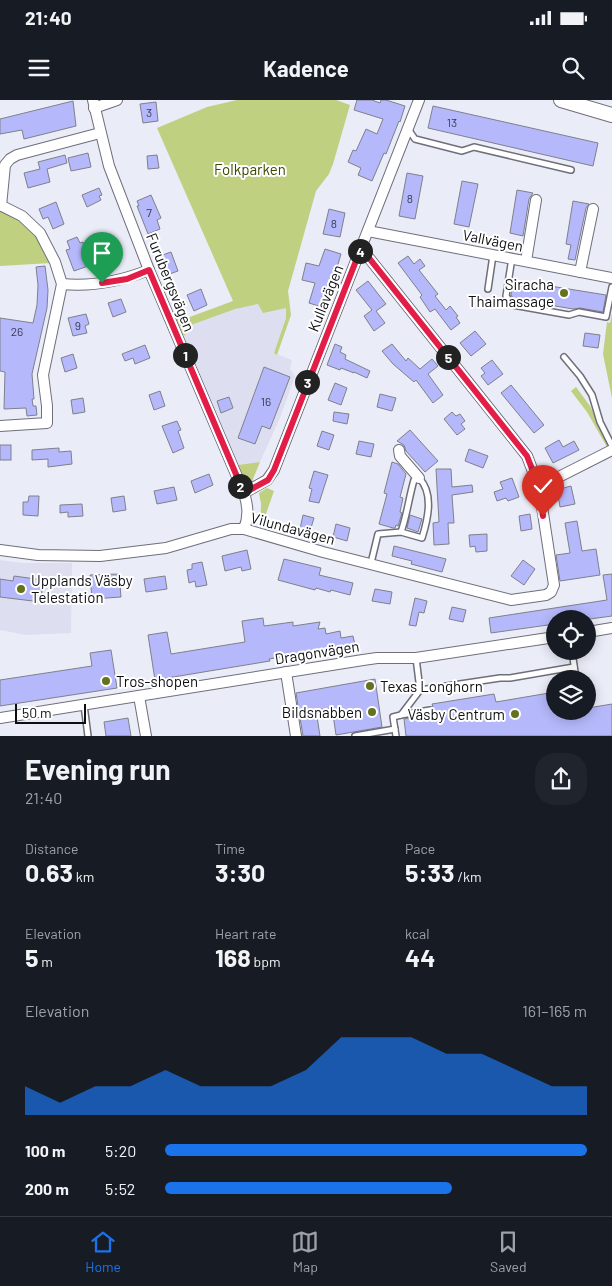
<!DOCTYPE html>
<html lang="en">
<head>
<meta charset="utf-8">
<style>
	:root { --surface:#171b24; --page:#20242c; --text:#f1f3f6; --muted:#9ea1a6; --line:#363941; --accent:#1a73e8 }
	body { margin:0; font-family:Barlow,sans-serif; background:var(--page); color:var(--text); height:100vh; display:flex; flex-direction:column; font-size:19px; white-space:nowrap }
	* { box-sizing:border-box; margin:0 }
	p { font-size:16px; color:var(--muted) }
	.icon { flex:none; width:28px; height:28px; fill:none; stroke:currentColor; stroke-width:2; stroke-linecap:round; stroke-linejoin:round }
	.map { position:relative; height:636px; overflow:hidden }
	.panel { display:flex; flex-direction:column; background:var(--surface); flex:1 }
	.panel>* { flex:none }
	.controls { position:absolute; left:546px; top:510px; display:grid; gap:10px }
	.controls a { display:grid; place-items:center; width:50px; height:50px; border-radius:50%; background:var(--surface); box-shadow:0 2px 12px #0003; font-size:25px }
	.scale { position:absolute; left:15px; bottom:12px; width:71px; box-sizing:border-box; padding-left:5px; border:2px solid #0f0f13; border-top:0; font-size:14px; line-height:18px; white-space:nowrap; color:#0f0f13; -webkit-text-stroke:4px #fff; paint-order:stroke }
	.pin { position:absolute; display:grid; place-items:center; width:42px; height:42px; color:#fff; margin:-51px -21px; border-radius:50% 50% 50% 0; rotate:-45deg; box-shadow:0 0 5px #0007 }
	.pin .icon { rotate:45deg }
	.km { position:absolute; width:25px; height:25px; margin:-12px; border-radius:50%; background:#222; color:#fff; font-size:14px; line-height:25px; text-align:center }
	.round { display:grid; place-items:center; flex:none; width:52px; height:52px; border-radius:20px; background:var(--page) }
	.overview { display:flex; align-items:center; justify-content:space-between; height:85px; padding:0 25px }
	h1 { font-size:28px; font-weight:700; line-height:38px }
	.metrics { display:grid; grid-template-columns:repeat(3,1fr); gap:8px; height:85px; padding:5px 25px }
	.metrics div { display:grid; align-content:center }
	.metrics b { font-size:25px; font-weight:700 }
	.metrics small { font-size:14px; font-weight:400 }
	.metrics p { font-size:14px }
	.chart { height:140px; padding:10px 25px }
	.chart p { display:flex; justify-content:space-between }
	.chart svg { width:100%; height:90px; margin-top:5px; fill:var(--accent); opacity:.7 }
	ul { padding:0 25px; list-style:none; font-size:16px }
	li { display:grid; grid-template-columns:80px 60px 1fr; align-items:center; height:38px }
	li i { height:12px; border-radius:6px; background:var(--accent) }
	.status { display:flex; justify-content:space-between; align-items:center; height:35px; padding:0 25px; background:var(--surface); direction:ltr }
	.status svg { height:14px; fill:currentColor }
	header { display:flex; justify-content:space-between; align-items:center; height:65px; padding:0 25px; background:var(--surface); font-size:22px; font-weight:700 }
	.menu { display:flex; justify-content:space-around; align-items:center; height:70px; border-top:1px solid var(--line); background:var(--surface); font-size:14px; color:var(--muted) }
	.menu a { display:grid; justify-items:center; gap:2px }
	.menu .selected { color:var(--accent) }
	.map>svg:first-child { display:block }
</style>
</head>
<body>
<div class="status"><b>21:40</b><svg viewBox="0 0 49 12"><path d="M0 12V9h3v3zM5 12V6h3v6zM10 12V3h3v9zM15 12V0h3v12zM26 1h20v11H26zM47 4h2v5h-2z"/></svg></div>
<header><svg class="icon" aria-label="menu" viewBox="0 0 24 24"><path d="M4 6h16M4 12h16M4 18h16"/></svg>Kadence<svg class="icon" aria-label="search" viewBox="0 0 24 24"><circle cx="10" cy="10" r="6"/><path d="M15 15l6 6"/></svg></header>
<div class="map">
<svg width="612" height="636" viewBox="0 0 612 636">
	<rect width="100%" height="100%" fill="#eaecf8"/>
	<g fill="#dddff1">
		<path d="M258,204L286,208V218L274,253L292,260L290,269L295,276L280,318L260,362L238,365L184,236L190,225L235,208Z"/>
		<path d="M0,460L22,463H72L71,533L26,535L0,530Z"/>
	</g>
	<g fill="#bfd080">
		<path d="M237,0H336L350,5L333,64L329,74L316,91L288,191L291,215L277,255L274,253L286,218V208L263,213L258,204L235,209L191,225L184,236L174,215L187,218L233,201L157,28L207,7Z"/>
		<path d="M0,111C32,124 36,133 51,163L0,166Z"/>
		<path d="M612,213V298L603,254L607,222L610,223Z"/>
		<path d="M576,287L590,306L609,346L607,347L587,312L571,291Z"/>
		<path d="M260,362L251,384L246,383L238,365Z"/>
		<path d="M267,388L274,391L260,431L261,404L259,393Z"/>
	</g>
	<g fill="#b5b9fb" stroke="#7f808b">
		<path d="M357,0H372L380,3L381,0H386L405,6L400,22L399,21L386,54L384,53L372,81L358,75L361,68L348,62L353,50L356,51L366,29L377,34L383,19L354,10Z"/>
		<path d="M73,1L76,26L24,39L22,30L0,34V19Z"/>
		<path d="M156,2L158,21L143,23L140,4Z"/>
		<path d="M433,6L598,43L593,66L428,28Z"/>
		<path d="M88,53L91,67L71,71L68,58Z"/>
		<path d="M65,55L67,63L47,69L50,82L28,88L24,73L40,69L38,62Z"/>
		<path d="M157,55L159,68L148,69L147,56Z"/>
		<path d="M407,73L423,76L415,119L399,116Z"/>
		<path d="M462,81L478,84L469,127L454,124Z"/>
		<path d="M99,88L102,95L99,96L101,100L87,107L82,95Z"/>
		<path d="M517,90L533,93L529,99L523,136L510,133Z"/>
		<path d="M151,95L161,118L157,120L160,129L148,134L137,106H139L137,101Z"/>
		<path d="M573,101L589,104L586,108L575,160L568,159L571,145L566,144Z"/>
		<path d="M56,102L64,124L53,129L48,117L43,119L39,109Z"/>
		<path d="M329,109L345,113L340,137L323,134Z"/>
		<path d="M77,137L80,143L83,142L84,147L108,138L113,152L90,161L91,165L74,171L66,150L70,149L67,141Z"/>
		<path d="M325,149L341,154L325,208L309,203L315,183L302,180L306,163L319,166Z"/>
		<path d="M171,152L178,171L164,176L157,157Z"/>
		<path d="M408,156L414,164L420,159L425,166L419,170L438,194L435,196L446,210L450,206L458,216L456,217L460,223L451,230L435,209L430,212L420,197L422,195L398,163Z"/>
		<path d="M45,166L48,190L47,208L32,274L34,299H32L33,306H36L37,315L27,316L26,308L4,309L5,272L0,271V218L33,223L37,205L38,185L36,167Z"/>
		<path d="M513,180L606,195L603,212L580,208L573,209L514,199L511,195Z"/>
		<path d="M368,181L386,204L376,211L385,223L374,231L364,216L372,210L356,190Z"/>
		<path d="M201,189L207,205L194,211L187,195Z"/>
		<path d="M121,199L126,212L113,217L108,203Z"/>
		<path d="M86,214L89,224L85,226L87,233L73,236L68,218Z"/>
		<path d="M475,231L486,244L471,256L460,243Z"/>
		<path d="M585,233L600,235L598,248L583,246Z"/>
		<path d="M335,244L342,247L340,252L346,255L345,259L370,271L367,278L354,272V273L341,268L340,270L327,265Z"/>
		<path d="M392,244L406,261L408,258L420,269L432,259L438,266L428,274L443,295L433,303L416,280L414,282L393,264L382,251Z"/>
		<path d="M145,245L150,258L135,264L133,258L125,261L122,254Z"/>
		<path d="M73,254L77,268L65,272L61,258Z"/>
		<path d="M492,260L503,274L488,285L481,276L485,273L481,268Z"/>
		<path d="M264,267L290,277L270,329L262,326L255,344L238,338Z"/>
		<path d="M335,283L347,288L341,305L328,300Z"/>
		<path d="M511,285L544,325L534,333L501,293Z"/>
		<path d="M160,291L165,306L154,310L149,295Z"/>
		<path d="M380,294L396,298L392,311L377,307Z"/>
		<path d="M229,297L233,308L221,313L217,301Z"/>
		<path d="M83,298L85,312L73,314L71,300Z"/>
		<path d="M334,312L349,314L347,324L333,321Z"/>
		<path d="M452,312L456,316L460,314L465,321L461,324L465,329L457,335L444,319Z"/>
		<path d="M177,321L181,330L178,331L184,348L173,353L162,326Z"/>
		<path d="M410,330L438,361L425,372L406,351L404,345L397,341Z"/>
		<path d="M322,331L334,335L329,350L317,346Z"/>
		<path d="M559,340L563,347L574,341L579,350L553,363L545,348Z"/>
		<path d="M359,341L374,344L371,357L356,354Z"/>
		<rect x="0" y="345" width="11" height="15"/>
		<path d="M59,348V352L71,351L72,364L48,367V359L32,360V350Z"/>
		<path d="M469,349L488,356L483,368L465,361Z"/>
		<path d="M392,362L398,364L406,374L400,397L403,398L400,412L402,413L398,426L396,425L395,428H393L379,424L387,394L384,393Z"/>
		<path d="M436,369H451L452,387L472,385L473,392L452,395L454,423H448L449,444L434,445L433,423L439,422Z"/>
		<path d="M314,371L328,375L319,403L309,401L312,389L309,388Z"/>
		<path d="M209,374L213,385L195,393L191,381Z"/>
		<path d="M512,378L519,397L508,401L506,398L497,401L494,392L503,389L500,382Z"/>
		<path d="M571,386L575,404L560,407L558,395H561L560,389Z"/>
		<path d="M174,387L177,400L157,404L154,391Z"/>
		<path d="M29,396H39L38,416L23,415V402H28Z"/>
		<path d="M124,396L126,410L113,412L111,398Z"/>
		<path d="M82,404L83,416L68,417V412L60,413V405Z"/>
		<path d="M530,414L532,429L521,431L519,416Z"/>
		<path d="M303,415L314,418L310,431L300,429Z"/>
		<path d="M410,415L422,419L418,432L407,428Z"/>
		<path d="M577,421L582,451L596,449L600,475L560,481L556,455L570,453L565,423Z"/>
		<path d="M336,424L350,428L347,441L333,437Z"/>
		<path d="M487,434V451L476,452L475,446L470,447L469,435Z"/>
		<path d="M394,446L446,459L442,472L411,464L412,461L392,456Z"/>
		<path d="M247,450L251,469L242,471L241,467L225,471L222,456Z"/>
		<path d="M284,459L321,468L319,475L353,483L350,495L331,490L330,492L316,488L315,490L278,480Z"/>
		<path d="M523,460L535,469L524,485L511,476Z"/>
		<path d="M202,462L207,485L196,487L195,481L189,483L187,470L192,469V464Z"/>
		<path d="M119,474L121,497L92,499L90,475Z"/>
		<path d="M612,474V516L590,519H555V524L491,533L489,518L607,500L603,475Z"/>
		<path d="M14,476L43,480L41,502L0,497V479L13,481Z"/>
		<path d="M165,476L167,489L146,492L144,479Z"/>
		<path d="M375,489L392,492L390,504L372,501Z"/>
		<path d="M415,498L427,501L424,513L419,512L416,526L409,525Z"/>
		<path d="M452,507L466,510L463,522L449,519Z"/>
		<path d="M263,518L264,526L293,522V526L320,522L318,529L325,528L326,534L340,531L341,538L353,536L355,545L269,559L270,561L155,580L148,535L167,532L171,554L245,542L242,521Z"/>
		<path d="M111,550L117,588L0,606V580L92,566L90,553Z"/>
		<path d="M375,579L382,627L336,635L332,608L316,610L320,636H303L296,593Z"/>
		<path d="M555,592V611H588V608L612,604V636H406L404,619L432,614L434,610L432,604L494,594L496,602Z"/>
		<path d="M128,618L131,636H106L104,622Z"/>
	</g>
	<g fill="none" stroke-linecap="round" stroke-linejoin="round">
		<defs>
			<g id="lane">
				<path d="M408,29L415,39L462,51L474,47L571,70"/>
				<path d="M512,158L506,196L513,205L569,215L579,212L606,217L612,187"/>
				<path d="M488,189L493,155"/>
				<path d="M564,257L580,276L592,295L600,322L612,346"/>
				<path d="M371,463L378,434L401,432C407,415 409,397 414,380L419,378C434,393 428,419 422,438L401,432"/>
				<path d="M572,551L576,579"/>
				<path d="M416,558L420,590L500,578H510L574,567"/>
				<path d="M84,605L88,636"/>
				<path d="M401,615L430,610"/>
				<path d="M355,636L395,629"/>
				<path d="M396,636L393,617L401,615L420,590"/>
			</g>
			<g id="street">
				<path d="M93,0L109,66L149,170L244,393C248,406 249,416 244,429"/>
				<path d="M94,8L117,0"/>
				<path d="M0,105L22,116L40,133L55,162L62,184L43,275L47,306V323L0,326"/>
				<path d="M1,106L5,65L10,59L17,55L100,33"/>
				<path d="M368,131L612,178"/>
				<path d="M526,161L536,100"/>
				<path d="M580,172L593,109"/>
				<path d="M62,184C92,187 121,181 149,170"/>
				<path d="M399,350L400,356L419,378"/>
				<path d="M539,387L612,350"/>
				<path d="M244,393L267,380L274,370L419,0"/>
				<path d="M0,450L38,455L100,456L166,448L231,429H244L323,452L511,500L546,495L551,492L554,485L539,387L527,356L361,148"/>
				<path d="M588,532L612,528"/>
				<path d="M286,572L296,636"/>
				<path d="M139,596L146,636"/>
				<path d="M0,618L363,560L377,558H416L555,537"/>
			</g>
			<path id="secondary" d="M561,0L612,15"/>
		</defs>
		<use href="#lane" stroke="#6e6f7a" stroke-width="8"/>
		<use href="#street" stroke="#6e6f7a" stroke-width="12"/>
		<use href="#secondary" stroke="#6e6f7a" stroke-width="16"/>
		<use href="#lane" stroke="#fff" stroke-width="5"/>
		<use href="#street" stroke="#fff" stroke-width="10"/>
		<use href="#secondary" stroke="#fff" stroke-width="14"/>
	</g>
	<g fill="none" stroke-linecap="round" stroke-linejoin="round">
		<defs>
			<path id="route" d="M102,183L127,179L149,170L244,393L268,380L274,370L361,148L527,356L539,387L543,416"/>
		</defs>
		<use href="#route" stroke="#fff" stroke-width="10"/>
		<use href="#route" stroke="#e11d48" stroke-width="6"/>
	</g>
	<g fill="#64711d" stroke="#fff" stroke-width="2">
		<circle cx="564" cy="193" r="5"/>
		<circle cx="21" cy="489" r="5"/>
		<circle cx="106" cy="581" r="5"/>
		<circle cx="370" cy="586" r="5"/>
		<circle cx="372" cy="612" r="5"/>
		<circle cx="515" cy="614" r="5"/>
	</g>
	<g text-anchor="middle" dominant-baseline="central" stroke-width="4" stroke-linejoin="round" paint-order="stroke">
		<g font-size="12" fill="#383a4d">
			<text x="149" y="12">3</text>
			<text x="452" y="22">13</text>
			<text x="410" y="98">8</text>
			<text x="149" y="112">7</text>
			<text x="334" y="123">8</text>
			<text x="78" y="225">9</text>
			<text x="17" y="231">26</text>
			<text x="266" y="301">16</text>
		</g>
		<g font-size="15" fill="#3d4700" stroke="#fff">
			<text x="250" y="69">Folkparken</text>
		</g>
		<g font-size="15" fill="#0f0f13" stroke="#fff">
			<text transform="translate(493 140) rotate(11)">Vallvägen</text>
			<text transform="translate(171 182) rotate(68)">Furubergsvägen</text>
			<text transform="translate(325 198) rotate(-68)">Kullavägen</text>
			<text transform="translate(293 428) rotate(15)">Vilundavägen</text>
			<text transform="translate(317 552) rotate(-9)">Dragonvägen</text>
		</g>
		<g font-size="15" fill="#0f0f13" stroke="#fff" text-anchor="end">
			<text x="554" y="184">Siracha<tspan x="554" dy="17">Thaimassage</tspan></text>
			<text x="31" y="480" text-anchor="start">Upplands Väsby<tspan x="31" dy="17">Telestation</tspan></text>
			<text x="116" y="581" text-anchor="start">Tros-shopen</text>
			<text x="380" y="586" text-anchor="start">Texas Longhorn</text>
			<text x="362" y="612">Bildsnabben</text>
			<text x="505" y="614">Väsby Centrum</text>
		</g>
	</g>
</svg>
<div class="controls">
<a><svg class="icon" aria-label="locate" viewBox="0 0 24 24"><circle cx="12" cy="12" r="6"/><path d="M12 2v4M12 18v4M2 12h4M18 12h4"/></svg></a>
<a><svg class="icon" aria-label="layers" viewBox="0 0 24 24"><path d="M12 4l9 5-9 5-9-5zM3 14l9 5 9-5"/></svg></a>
</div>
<div class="scale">50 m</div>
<div class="pin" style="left:102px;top:183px;background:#1e9e55"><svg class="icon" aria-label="arrive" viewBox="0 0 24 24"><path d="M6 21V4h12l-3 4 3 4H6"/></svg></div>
<div class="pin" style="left:543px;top:416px;background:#d93025"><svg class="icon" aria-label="check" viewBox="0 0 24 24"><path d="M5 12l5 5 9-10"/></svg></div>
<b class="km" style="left:185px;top:255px">1</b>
<b class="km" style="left:240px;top:386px">2</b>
<b class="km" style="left:307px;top:282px">3</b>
<b class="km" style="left:360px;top:151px">4</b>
<b class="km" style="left:448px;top:257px">5</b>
</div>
<section class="panel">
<div class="overview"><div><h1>Evening run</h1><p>21:40</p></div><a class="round"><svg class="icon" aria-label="share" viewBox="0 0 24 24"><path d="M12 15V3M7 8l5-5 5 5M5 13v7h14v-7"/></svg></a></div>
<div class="metrics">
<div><p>Distance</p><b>0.63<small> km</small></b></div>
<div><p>Time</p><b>3:30</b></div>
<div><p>Pace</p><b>5:33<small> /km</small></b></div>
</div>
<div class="metrics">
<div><p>Elevation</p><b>5<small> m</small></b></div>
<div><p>Heart rate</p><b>168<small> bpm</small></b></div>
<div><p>kcal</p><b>44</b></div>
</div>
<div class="chart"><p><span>Elevation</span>161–165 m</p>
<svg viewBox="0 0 160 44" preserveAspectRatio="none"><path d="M0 44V30L10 38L20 30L30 30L40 22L50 30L60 30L70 30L80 22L90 6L100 6L110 6L120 14L130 14L140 22L150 30L160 30V44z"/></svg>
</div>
<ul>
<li><b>100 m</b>5:20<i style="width:100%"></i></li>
<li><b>200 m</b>5:52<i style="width:68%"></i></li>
</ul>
</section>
<nav class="menu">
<a class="selected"><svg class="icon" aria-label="home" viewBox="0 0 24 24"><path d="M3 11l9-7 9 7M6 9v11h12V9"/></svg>Home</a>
<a><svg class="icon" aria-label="map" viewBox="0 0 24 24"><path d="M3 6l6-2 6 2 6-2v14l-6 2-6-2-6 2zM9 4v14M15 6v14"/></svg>Map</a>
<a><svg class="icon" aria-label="saved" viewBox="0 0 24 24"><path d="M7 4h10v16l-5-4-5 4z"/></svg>Saved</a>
</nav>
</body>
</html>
